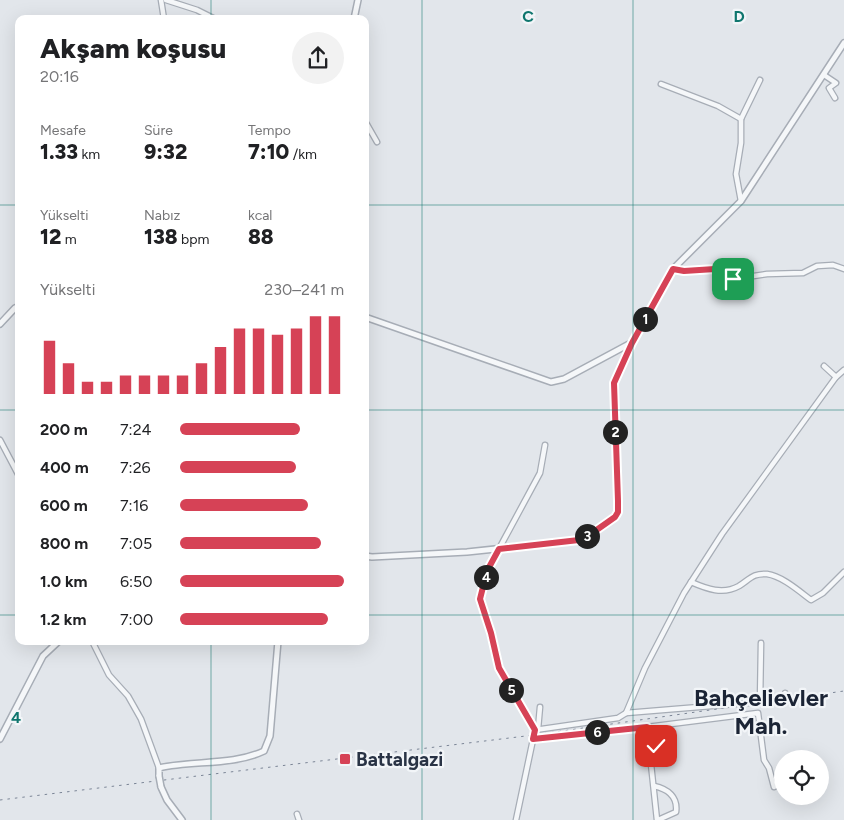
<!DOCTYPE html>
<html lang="tr">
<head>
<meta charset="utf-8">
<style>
	:root { --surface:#fff; --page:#f2f2f2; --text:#202124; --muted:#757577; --accent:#d64256 }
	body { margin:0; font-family:Figtree,sans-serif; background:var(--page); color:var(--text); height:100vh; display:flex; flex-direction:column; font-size:19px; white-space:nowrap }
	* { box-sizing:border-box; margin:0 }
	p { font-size:16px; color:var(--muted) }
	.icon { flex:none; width:28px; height:28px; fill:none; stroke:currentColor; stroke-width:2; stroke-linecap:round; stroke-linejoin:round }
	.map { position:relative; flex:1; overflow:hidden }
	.sheet { position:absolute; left:15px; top:15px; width:354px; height:630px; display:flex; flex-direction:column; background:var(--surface); border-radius:10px; box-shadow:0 5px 20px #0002 }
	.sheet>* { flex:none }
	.controls { position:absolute; left:774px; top:750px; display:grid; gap:10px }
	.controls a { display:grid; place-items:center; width:55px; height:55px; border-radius:50%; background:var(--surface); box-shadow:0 5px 20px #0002; font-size:25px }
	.pin { position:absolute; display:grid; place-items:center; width:42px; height:42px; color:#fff; margin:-21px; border-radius:10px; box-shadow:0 2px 8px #0006 }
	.km { position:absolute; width:25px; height:25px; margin:-12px; border-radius:50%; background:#222; color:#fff; font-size:14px; line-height:25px; text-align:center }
	.round { display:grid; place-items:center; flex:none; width:52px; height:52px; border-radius:26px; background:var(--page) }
	.summary { display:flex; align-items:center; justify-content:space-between; height:85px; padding:0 25px }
	h1 { font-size:28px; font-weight:800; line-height:38px }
	.metrics { display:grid; grid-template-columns:repeat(3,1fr); gap:8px; height:85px; padding:5px 25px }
	.metrics div { display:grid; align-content:center }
	.metrics b { font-size:21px; font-weight:800 }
	.metrics small { font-size:14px; font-weight:400 }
	.metrics p { font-size:14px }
	.chart { height:140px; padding:10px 25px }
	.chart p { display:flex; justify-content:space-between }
	.chart svg { width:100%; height:90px; margin-top:5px; stroke:var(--accent); stroke-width:6 }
	ul { padding:0 25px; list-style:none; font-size:16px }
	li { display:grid; grid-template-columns:80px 60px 1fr; align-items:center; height:38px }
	li i { height:12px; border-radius:6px; background:var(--accent) }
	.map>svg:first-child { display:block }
</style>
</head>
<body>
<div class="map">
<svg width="844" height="820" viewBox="0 0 844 820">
	<rect width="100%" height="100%" fill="#e2e6eb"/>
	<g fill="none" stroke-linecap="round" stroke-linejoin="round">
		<defs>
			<g id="minor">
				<path d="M161,0L164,19"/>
				<path d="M166,0L197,10L215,19"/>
				<path d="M824,75L836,83L829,88L835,98"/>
				<path d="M661,84L718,106L741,119"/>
				<path d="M365,121L377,142"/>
				<path d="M741,201L736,174L741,143V119L760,80"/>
				<path d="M673,269L684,271L715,269L733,279L767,274L803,273L817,266L833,265L844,269"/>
				<path d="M824,366L836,377"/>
				<path d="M0,440L19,476"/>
				<path d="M691,582C707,589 723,595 739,586C750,579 753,573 767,574C782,576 799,591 811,600L823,593L844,572"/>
				<path d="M92,641L109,675L128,696L141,719L159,768"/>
				<path d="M760,702L761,643"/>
				<path d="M626,713L760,702L784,697L785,693"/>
				<path d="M538,729L540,707"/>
				<path d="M535,730L499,668L491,633L480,599L487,571L540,473L545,445"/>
				<path d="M533,739L647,727"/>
				<path d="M650,750L661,747L668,755"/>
				<path d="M654,786C668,789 678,797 676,812L658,820"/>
				<path d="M297,814L299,820"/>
				<path d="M516,820L535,730L618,718L626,713L645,668L684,593L722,534L836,377L844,370"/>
				<path d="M657,820L647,727L758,713L764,760L769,768L774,787"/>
			</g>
			<g id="tertiary">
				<path d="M354,19L358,0"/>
				<path d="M365,317L551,382L564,379L631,343"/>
				<path d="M0,324L15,308L19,306"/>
				<path d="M365,556L372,557L467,552L579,540L588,536L615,517L618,512V501L614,383L632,343L674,268L741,201L844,43"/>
				<path d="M0,739L43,656L59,641"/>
				<path d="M159,776V768C193,760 232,766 264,751L270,736L278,641"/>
				<path d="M161,787L167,800L182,820"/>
			</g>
		</defs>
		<use href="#minor" stroke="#a7adb6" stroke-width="7"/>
		<use href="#tertiary" stroke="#a7adb6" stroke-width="8"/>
		<use href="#minor" stroke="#f5f7f9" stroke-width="4.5"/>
		<use href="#tertiary" stroke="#f5f7f9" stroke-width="5"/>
		<path stroke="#7b8596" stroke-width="1" stroke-dasharray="2.5 5" stroke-linecap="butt" d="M0,800L534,735L844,691"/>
		<defs>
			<path id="tertiary-bridge" d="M159,776L161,787"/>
		</defs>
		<use href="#tertiary-bridge" stroke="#a7adb6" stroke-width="8" stroke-linecap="butt"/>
		<use href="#tertiary-bridge" stroke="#f5f7f9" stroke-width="5"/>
	</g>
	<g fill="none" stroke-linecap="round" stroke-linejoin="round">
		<defs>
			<path id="route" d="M656,746L650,750L647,727L533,739L535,730L499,668L491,633L480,599L487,571L499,549L579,540L588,536L615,517L618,512V501L614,383L632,343L673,269L684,271L715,269L733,279"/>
		</defs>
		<use href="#route" stroke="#fff" stroke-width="10"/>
		<use href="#route" stroke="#d64256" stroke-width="6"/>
	</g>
	<path fill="none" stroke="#0f766e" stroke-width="1" stroke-opacity="0.55" d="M211,0V19M422,0V820M633,0V820M0,205H19M365,205H844M0,410H19M365,410H844M0,615H19M365,615H844M211,641V820"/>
	<rect fill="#d64256" stroke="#f2f5f8" stroke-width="2" x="339" y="753" width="12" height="12" rx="2.5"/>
	<g text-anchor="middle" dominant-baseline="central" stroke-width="4.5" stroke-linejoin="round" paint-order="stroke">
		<g font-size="19" font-weight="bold" fill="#293345" stroke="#f2f5f8" text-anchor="start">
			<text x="356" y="759">Battalgazi</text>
		</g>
		<g font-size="24" font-weight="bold" fill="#1b2435" stroke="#f2f5f8">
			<text x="761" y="697">Bahçelievler<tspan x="761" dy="28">Mah.</tspan></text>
		</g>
	</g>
	<g font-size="16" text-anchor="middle" font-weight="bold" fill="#0f766e" stroke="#f2f5f8" stroke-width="4.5" stroke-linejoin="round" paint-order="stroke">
		<text x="528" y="22">C</text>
		<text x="739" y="22">D</text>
		<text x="16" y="723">4</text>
	</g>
</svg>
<div class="controls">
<a><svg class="icon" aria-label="locate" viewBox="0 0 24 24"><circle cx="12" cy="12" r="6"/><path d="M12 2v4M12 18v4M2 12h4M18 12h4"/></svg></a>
</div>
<div class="pin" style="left:733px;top:279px;background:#1e9e55"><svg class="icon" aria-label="arrive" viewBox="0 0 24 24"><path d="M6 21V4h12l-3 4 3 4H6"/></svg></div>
<div class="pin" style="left:656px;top:746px;background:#d93025"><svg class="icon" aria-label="check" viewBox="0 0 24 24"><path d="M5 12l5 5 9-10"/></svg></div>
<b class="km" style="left:645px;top:319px">1</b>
<b class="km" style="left:615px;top:432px">2</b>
<b class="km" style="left:587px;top:536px">3</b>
<b class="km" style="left:486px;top:577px">4</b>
<b class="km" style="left:511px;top:690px">5</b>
<b class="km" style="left:597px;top:732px">6</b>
<section class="sheet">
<div class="summary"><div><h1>Akşam koşusu</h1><p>20:16</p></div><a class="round"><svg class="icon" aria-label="share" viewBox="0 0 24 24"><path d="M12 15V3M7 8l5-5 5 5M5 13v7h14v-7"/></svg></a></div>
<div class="metrics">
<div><p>Mesafe</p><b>1.33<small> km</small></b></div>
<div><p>Süre</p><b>9:32</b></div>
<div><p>Tempo</p><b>7:10<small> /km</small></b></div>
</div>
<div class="metrics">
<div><p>Yükselti</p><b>12<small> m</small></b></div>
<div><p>Nabız</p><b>138<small> bpm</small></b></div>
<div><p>kcal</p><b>88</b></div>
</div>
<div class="chart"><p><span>Yükselti</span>230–241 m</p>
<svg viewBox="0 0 160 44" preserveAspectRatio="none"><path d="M5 44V18M15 44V29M25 44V38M35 44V38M45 44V35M55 44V35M65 44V35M75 44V35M85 44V29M95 44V21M105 44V12M115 44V12M125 44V15M135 44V12M145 44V6M155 44V6"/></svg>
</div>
<ul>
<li><b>200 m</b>7:24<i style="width:73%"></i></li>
<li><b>400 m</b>7:26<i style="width:71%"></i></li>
<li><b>600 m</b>7:16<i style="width:78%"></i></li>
<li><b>800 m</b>7:05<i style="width:86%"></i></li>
<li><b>1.0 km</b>6:50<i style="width:100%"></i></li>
<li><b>1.2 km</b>7:00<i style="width:90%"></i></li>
</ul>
</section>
</div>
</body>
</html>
